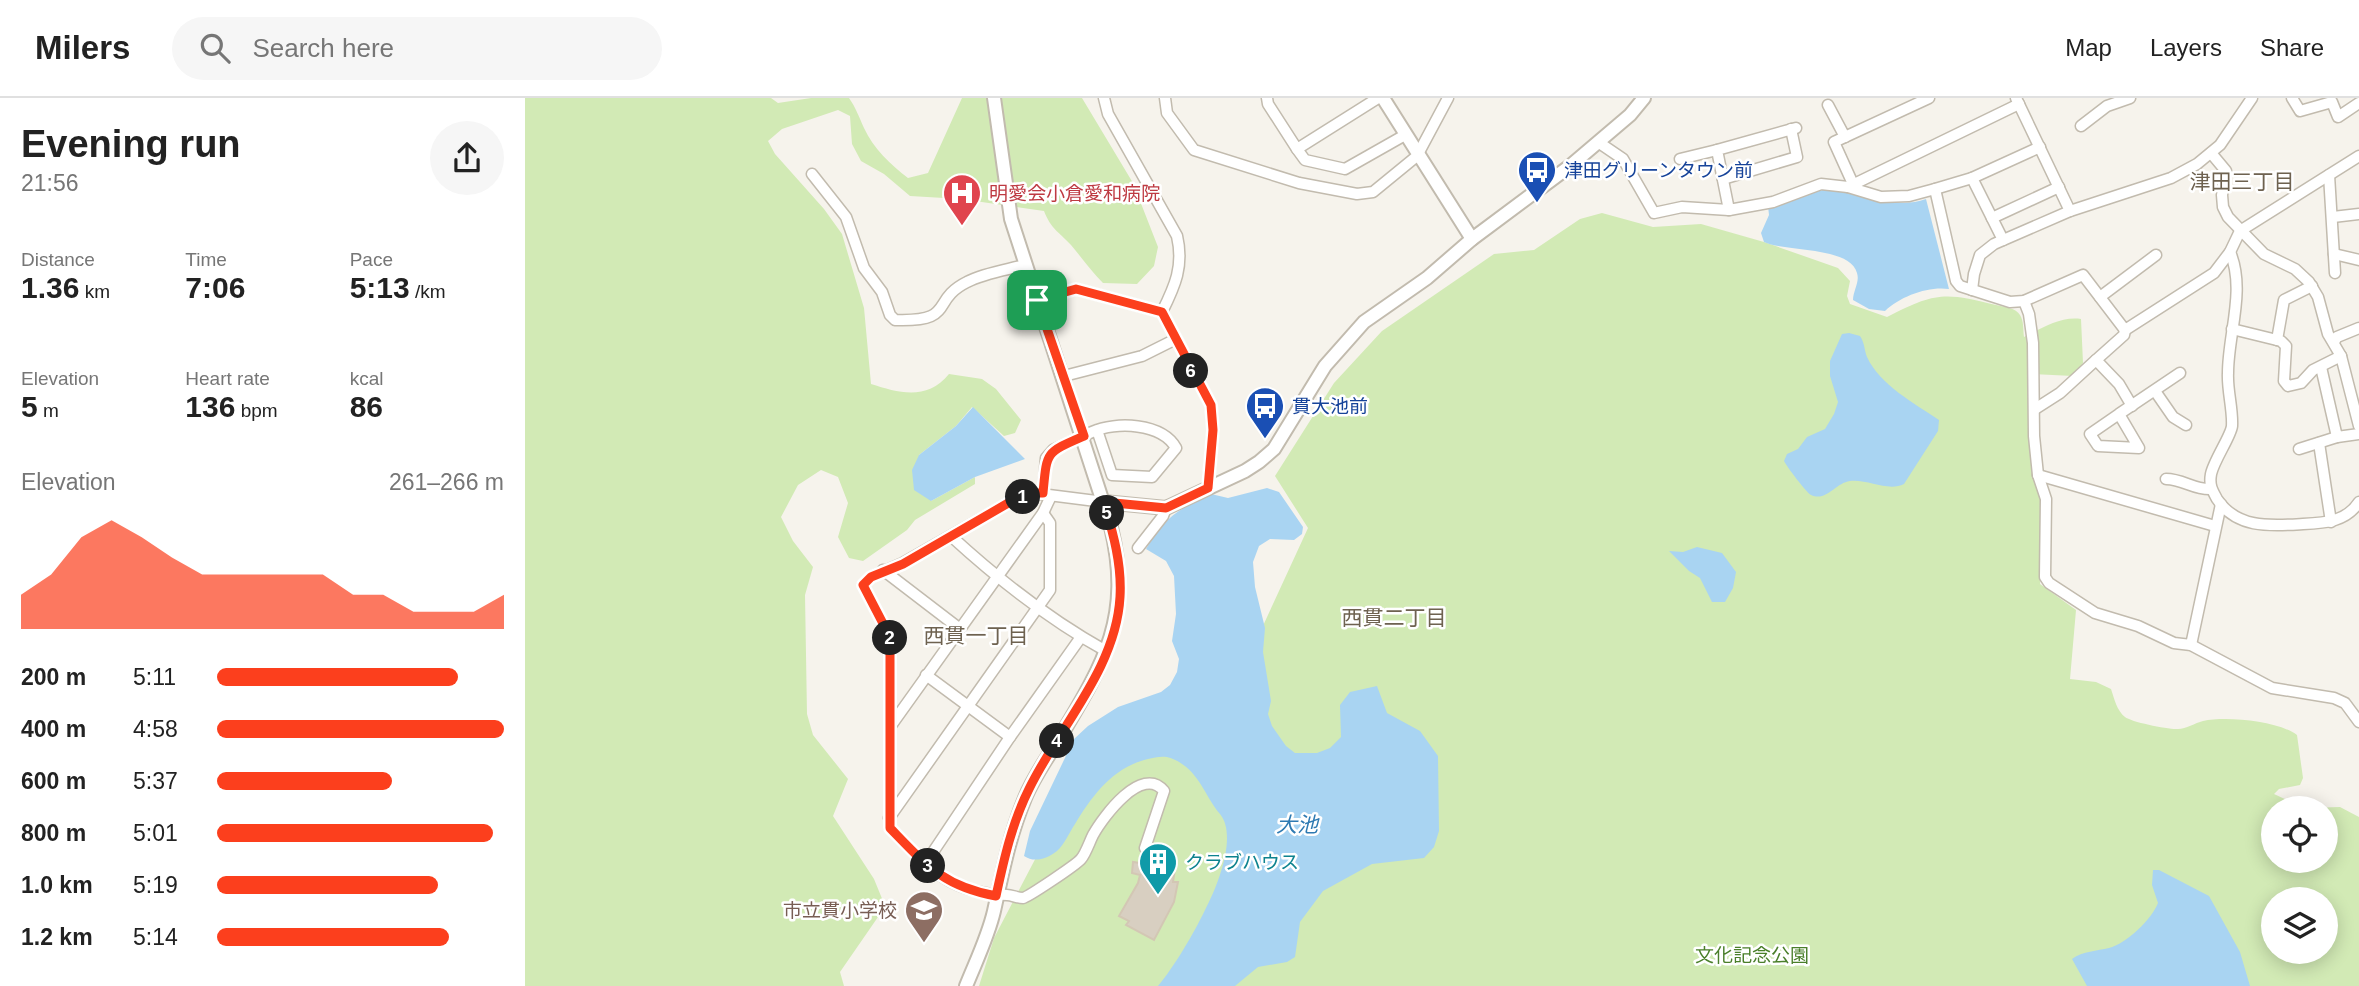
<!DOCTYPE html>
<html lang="en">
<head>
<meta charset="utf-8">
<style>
	:root { --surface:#fff; --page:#f6f6f6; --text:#222; --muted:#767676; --line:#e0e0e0; --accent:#fc3f1d }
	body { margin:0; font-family:Arial,"Noto Sans JP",sans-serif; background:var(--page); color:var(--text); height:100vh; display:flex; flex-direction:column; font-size:26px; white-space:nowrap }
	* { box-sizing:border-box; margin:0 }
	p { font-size:23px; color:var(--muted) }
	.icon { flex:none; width:38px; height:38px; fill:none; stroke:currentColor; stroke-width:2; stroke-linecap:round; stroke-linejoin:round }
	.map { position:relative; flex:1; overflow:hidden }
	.side { display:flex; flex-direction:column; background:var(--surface); width:525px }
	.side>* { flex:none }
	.fabs { position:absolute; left:1736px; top:698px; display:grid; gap:14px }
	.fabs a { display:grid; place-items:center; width:77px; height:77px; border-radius:50%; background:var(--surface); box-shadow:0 4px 18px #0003; font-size:35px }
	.pin { position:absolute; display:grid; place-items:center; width:60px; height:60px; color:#fff; margin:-30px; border-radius:14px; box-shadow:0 4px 10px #0006 }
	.km { position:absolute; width:35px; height:35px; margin:-18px; border-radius:50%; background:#222; color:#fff; font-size:19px; line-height:35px; text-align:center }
	.round { display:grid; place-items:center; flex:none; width:74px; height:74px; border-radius:37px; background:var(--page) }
	.headline { display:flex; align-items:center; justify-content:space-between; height:119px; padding:0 21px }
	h1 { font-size:38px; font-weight:700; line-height:52px }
	.figures { display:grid; grid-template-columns:repeat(3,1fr); gap:10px; height:119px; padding:7px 21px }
	.figures div { display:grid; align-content:center }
	.figures b { font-size:30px; font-weight:700 }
	.figures small { font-size:19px; font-weight:400 }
	.figures p { font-size:19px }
	.chart { height:196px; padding:14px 21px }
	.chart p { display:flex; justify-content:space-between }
	.chart svg { width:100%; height:126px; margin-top:7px; fill:var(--accent); opacity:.7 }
	ul { padding:0 21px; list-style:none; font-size:23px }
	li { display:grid; grid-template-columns:112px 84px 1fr; align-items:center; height:52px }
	li i { height:18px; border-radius:9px; background:var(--accent) }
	header { display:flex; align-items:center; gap:42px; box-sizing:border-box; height:98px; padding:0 35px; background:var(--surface); border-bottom:2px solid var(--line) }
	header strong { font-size:33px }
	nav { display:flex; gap:38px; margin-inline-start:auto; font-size:24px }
	.search { width:490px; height:63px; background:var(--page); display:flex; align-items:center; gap:18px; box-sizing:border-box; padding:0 24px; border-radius:38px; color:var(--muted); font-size:26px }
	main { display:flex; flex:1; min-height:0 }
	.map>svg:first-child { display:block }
</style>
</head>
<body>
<header>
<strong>Milers</strong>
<div class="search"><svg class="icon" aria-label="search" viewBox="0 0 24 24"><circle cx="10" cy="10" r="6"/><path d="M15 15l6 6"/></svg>Search here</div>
<nav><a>Map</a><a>Layers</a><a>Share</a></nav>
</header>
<main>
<section class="side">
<div class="headline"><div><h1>Evening run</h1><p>21:56</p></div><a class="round"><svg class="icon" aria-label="share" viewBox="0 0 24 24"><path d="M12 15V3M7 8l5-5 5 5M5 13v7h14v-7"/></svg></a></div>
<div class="figures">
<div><p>Distance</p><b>1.36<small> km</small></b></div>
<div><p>Time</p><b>7:06</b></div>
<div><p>Pace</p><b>5:13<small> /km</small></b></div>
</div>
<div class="figures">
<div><p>Elevation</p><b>5<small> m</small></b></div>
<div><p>Heart rate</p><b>136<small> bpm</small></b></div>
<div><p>kcal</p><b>86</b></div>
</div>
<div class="chart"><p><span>Elevation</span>261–266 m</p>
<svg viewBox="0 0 160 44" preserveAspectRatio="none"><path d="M0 44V32L10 25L20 12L30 6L40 12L50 19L60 25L70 25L80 25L90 25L100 25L110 32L120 32L130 38L140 38L150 38L160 32V44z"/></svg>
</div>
<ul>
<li><b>200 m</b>5:11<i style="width:84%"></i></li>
<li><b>400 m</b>4:58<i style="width:100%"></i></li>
<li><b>600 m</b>5:37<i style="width:61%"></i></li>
<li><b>800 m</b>5:01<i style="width:96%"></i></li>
<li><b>1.0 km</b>5:19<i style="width:77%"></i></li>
<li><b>1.2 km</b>5:14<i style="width:81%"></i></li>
</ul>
</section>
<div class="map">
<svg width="1834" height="888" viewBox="0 0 1834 888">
	<rect width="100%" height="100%" fill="#f6f3ec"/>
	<g fill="#d2eab5" fill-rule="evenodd">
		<path d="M0,0H246L253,5L286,0H324C331,10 334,19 339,30C348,50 366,67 383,80L403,75L437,0H557L608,85L633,149L629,168L612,186L578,185C566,173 557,160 546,147C533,133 526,131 519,113L436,101L385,98L359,76L336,63L327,46L325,18L313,12L257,31L243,43L250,56L299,111L317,136L339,210L346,286C374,295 402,303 424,276L457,281L471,291L496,322L490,335L479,338L447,309L431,328L394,357L406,403L450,379V386L390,422L382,432L338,463L324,460L313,439L323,405L313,379L296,372L273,387L256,419L268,443L288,469L280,497L282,616L288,637L323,681L308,718L349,781L358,803L353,819L315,874L319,888H0Z"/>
		<path d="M1077,115L1128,129L1176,126L1239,144L1313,170L1325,183L1322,198L1325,206L1362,219C1410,194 1420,194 1471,207C1480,209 1491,210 1495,217C1499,223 1498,232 1499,239C1517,230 1536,218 1556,221L1558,265L1548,278L1506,276L1518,401L1515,486L1551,512L1545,581L1571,584L1586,591C1589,600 1592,613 1600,619C1606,624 1645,632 1653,631C1661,631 1670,625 1678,623C1702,618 1753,623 1772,637L1778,680L1775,687L1754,691L1749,696L1779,710H1748V763H1801V710H1781L1815,709L1834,719V888H454L469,840L528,727L590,664L690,632L783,430L750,378L809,285L857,233L969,156L1009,152L1055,121ZM1748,802H1801V854H1748Z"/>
	</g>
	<g fill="#a9d4f2">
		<path d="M1308,89C1338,96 1370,112 1401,101L1424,191C1403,188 1376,198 1360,213L1344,211L1328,202C1328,193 1335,184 1332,175C1325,148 1259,154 1239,144L1236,135L1244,117L1243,108Z"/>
		<path d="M1324,235L1335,238C1340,246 1339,251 1342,259C1355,287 1389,305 1414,322L1413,333L1379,386C1363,394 1343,381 1325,383C1310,385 1302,404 1286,397C1281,394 1262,369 1259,363L1262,356L1273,351L1282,339L1300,331L1309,316L1313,304L1305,278V263L1317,236Z"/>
		<path d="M448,309L500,361L450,379L406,403L389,392L387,372L394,357L431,328Z"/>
		<path d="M742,390L754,394L778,429L777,436L769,442L745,441L734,448L728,464L730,489L740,530L738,554L746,603L743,616L747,628L761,648L770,655H792L805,650L816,639L815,607L825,594L852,588L862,615L895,633L913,658L914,733L909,749L899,760L847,766L798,793L775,824L770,859L762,864L733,869L710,888H633C649,869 669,835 680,812C692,789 713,738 695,716C679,697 674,672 648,661C640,657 631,659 623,661C588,669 567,698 550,726C544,735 539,747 532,753C522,761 509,765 499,758L505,733L549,641L563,628L593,609L636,594L645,587L652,574L654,561L647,543L651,516L649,478L641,463L621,451C639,419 654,411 686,396L703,400Z"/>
		<path d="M1172,449L1197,455L1211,474L1208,490L1200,504H1187L1175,480L1164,473L1144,453L1158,454Z"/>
		<path d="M1628,772H1634L1684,798L1715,854L1725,888H1562L1547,861C1558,853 1572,853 1584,850C1601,846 1627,821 1633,805L1627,787Z"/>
	</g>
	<path fill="#d8cfc1" stroke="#d3c7b4" stroke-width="2" d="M616,758L651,764L648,784H653L649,804L629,842L601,827L604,823L594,818L613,785L615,777L607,775L608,764L615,765Z"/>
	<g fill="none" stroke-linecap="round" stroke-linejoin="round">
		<defs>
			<g id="minor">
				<path d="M579,0L583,16L652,138C659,168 650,188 637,214"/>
				<path d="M640,0L642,15L669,52L774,85L832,96L848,94L892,58L923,0"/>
				<path d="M742,0L743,6L772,51L853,0"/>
				<path d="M1491,0L1545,113"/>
				<path d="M1767,0L1775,13L1807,4L1813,19L1834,5"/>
				<path d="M1303,7L1320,39"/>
				<path d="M1556,28L1582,8L1605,0"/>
				<path d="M1073,44L1098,61L1129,115L1157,109L1204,112L1248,104L1296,86L1323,89L1356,99L1384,98L1410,91L1431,183L1435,188L1485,204L1499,203L1558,177L1600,232L1689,175L1705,154L1715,133L1834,58"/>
				<path d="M1515,49L1447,80L1467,120L1534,89"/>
				<path d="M772,51L780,62L820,71L880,37"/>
				<path d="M1686,55L1701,73L1697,97L1698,109L1703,119L1739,156L1770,171L1784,184L1793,199L1803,236L1816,258L1834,328"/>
				<path d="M1155,61L1192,52"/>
				<path d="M287,76L321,119L339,170L357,194L365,217L370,222C432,224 404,203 442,184C459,175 481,172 500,167"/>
				<path d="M1804,77L1810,175"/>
				<path d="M1198,81L1272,59L1266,31"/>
				<path d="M1328,86L1309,44L1404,0"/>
				<path d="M1323,89L1494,6"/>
				<path d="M1410,91L1447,80"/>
				<path d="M1204,112L1192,52L1271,30"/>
				<path d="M1808,119L1834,116"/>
				<path d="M1467,120L1478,142"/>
				<path d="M1705,154C1721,192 1703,236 1703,275C1702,292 1708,311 1707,328C1706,338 1689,362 1686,376C1684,387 1687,392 1692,401C1712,431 1745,428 1778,426C1800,425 1821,424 1834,404"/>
				<path d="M1809,156L1834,162"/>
				<path d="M1447,192L1449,176L1455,157L1469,146L1545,113L1646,80L1672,66L1695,47L1727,0"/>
				<path d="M1575,199L1631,157"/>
				<path d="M512,202L551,191L637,214L686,307L688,332L683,390"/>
				<path d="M1499,203L1504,216L1508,245L1509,338L1513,377L1521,401L1520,479L1524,485L1570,515L1613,528L1649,545L1666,547L1747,590L1809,600L1820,605L1834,624"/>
				<path d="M1707,231L1756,243L1761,248L1759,283L1763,288L1776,285L1788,272L1816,258"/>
				<path d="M1600,232L1599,237L1571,262L1594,286L1607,308"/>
				<path d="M1752,242L1759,202L1787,188"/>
				<path d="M1809,244L1812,239L1834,230"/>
				<path d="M1796,269L1812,339L1834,336"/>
				<path d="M539,278L617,258L651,241"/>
				<path d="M1630,293L1648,319L1661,327"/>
				<path d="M1510,311L1535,295L1571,262"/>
				<path d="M1594,316L1565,336L1573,348L1614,350L1594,316L1655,275"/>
				<path d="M1794,345L1806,424"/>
				<path d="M1774,351L1812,339"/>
				<path d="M1513,377L1690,428"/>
				<path d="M1641,381C1658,381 1669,392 1686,391"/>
				<path d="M518,395L521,360L528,352L567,334C591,323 637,325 651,350L627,379L587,377L572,332"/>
				<path d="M579,404L508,395L485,404L378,465L346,479L338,487L365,539V730C402,769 425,796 482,797C487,797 492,800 498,800C503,799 551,767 556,761C561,755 564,745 568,737C578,719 617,666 639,693L620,750"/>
				<path d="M427,439C474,482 525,522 581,553"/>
				<path d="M613,450L638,418L641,410"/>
				<path d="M358,472L435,531"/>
				<path d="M1666,547L1696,406"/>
				<path d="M401,577L485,639"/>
				<path d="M365,629L518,415L526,398"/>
				<path d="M364,720L525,492V425L518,415"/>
				<path d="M400,766L485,639L556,539"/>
			</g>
			<g id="tertiary">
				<path d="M858,0L947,141"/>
				<path d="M579,404L641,410L720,373L734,364L749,351L800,268L839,224L902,180L947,141L1045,68L1105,17L1119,0"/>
				<path d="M441,888C451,863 463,839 469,813C478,772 484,739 500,700C508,680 521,662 532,644C578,567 608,521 586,429L486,121L469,0"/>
			</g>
		</defs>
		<use href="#minor" stroke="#c2bbae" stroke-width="13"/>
		<use href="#tertiary" stroke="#c2bbae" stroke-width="16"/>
		<use href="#minor" stroke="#fff" stroke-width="10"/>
		<use href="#tertiary" stroke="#fff" stroke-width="12"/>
	</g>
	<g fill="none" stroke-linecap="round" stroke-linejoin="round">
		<defs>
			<path id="route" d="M551,191L637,214L686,307L688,332L683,390L641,410L579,404C588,435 597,466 595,499C591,571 534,629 504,691C487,725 479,761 471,798C418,788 401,767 365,730V539L338,487L346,479L378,466L485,404L508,395H518C522,353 520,355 559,338L512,202Z"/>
		</defs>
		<use href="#route" stroke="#fff" stroke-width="14"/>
		<use href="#route" stroke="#fc3f1d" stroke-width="9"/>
	</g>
	<defs>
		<symbol id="bus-pin" viewBox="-11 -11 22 30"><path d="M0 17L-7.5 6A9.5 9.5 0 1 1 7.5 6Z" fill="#1a4fb4" stroke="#fff"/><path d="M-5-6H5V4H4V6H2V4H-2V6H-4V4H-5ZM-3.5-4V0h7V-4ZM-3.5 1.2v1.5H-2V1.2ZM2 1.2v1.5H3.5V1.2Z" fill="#fff"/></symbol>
		<symbol id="hospital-pin" viewBox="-11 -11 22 30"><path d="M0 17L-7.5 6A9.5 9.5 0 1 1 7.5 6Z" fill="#e0444e" stroke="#fff"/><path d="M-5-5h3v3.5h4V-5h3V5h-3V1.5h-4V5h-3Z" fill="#fff"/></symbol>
		<symbol id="building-pin" viewBox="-11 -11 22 30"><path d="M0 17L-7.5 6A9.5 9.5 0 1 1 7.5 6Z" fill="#0f9aa8" stroke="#fff"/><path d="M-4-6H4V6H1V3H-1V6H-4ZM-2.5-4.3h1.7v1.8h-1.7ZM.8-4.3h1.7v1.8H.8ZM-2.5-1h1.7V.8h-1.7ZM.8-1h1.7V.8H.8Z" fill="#fff"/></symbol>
		<symbol id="school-pin" viewBox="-11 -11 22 30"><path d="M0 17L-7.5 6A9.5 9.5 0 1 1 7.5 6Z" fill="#8d6e63" stroke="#fff"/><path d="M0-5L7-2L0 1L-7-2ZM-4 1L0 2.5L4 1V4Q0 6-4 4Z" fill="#fff"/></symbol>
	</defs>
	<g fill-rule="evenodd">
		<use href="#bus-pin" x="990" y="50" width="44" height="60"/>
		<use href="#hospital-pin" x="415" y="73" width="44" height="60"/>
		<use href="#bus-pin" x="718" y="286" width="44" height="60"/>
		<use href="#building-pin" x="611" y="742" width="44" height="60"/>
		<use href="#school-pin" x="377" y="790" width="44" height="60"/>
	</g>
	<g text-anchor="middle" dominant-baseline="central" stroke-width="5" stroke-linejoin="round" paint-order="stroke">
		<g font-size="19" fill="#164399" stroke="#fff" text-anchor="start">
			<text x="1039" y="72">津田グリーンタウン前</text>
			<text x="767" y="308">貫大池前</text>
		</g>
		<g font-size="19" fill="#be3a42" stroke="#fff" text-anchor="start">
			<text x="464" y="95">明愛会小倉愛和病院</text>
		</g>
		<g font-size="19" fill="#0d838f" stroke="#fff" text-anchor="start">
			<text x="660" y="764">クラブハウス</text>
		</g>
		<g font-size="19" fill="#785e54" stroke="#fff" text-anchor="end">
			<text x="372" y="812">市立貫小学校</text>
		</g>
		<g font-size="19" fill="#4a7f2a" stroke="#fff">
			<text x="1227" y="857">文化記念公園</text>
		</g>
		<g font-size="21" fill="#6e6250" stroke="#fff">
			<text x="1717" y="83">津田三丁目</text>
			<text x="869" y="519">西貫二丁目</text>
			<text x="451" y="537">西貫一丁目</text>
		</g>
		<g font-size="21" font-style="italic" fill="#2e7ab2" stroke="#fff">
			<text x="772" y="726">大池</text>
		</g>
	</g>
</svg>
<div class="fabs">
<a><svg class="icon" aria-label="locate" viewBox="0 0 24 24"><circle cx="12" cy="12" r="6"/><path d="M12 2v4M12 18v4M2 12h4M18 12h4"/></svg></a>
<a><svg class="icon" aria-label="layers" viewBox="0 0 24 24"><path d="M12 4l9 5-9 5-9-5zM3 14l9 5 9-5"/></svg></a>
</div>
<div class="pin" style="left:512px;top:202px;background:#1e9e55"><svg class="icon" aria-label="arrive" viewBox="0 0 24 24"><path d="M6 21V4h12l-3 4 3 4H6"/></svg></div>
<b class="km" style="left:498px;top:399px">1</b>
<b class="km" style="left:365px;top:540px">2</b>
<b class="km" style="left:403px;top:768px">3</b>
<b class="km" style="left:532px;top:643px">4</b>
<b class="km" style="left:582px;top:415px">5</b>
<b class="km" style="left:666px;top:273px">6</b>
</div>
</main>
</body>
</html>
